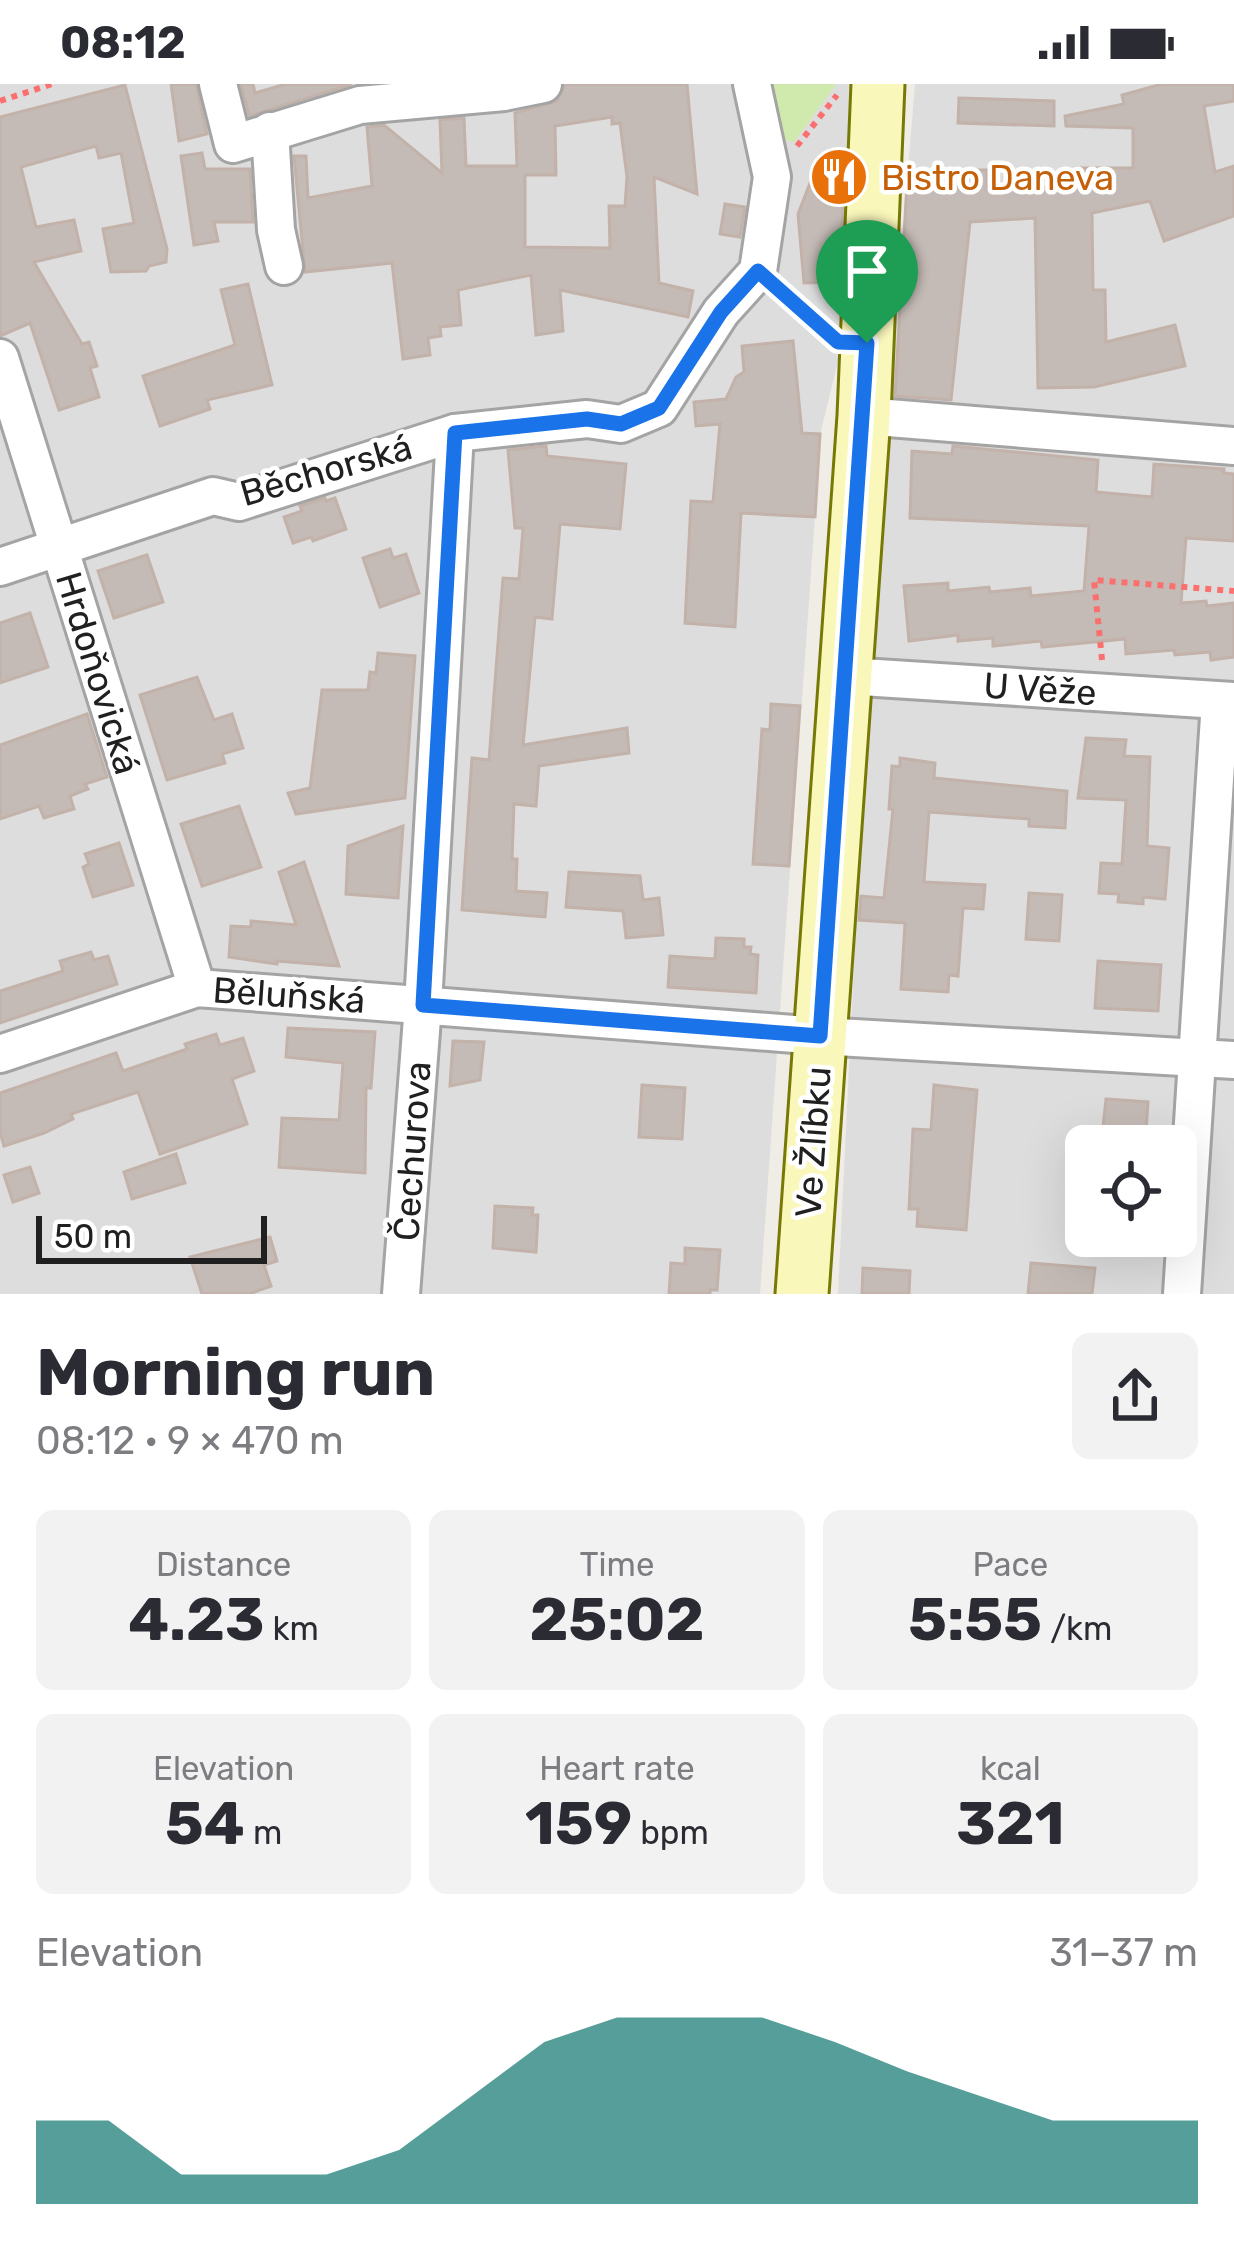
<!DOCTYPE html>
<html lang="en">
<head>
<meta charset="utf-8">
<style>
	:root { --surface:#fff; --page:#f2f2f3; --text:#2b2b33; --muted:#7c7c81; --accent:#0f766e }
	body { margin:0; font-family:Rubik,sans-serif; background:var(--page); color:var(--text); height:100vh; display:flex; flex-direction:column; font-size:45px; white-space:nowrap }
	* { box-sizing:border-box; margin:0 }
	p { font-size:39px; color:var(--muted) }
	.icon { flex:none; width:66px; height:66px; fill:none; stroke:currentColor; stroke-width:2; stroke-linecap:round; stroke-linejoin:round }
	.map { position:relative; height:1210px; overflow:hidden }
	.side { display:flex; flex-direction:column; background:var(--surface); flex:1 }
	.side>* { flex:none }
	.controls { position:absolute; left:1065px; top:1041px; display:grid; gap:24px }
	.controls a { display:grid; place-items:center; width:132px; height:132px; border-radius:18px; background:var(--surface); box-shadow:0 12px 48px #0002; font-size:60px }
	.scale { position:absolute; left:36px; bottom:30px; width:231px; box-sizing:border-box; padding-left:12px; border:6px solid #202020; border-top:0; font-size:33px; line-height:42px; white-space:nowrap; color:#202020; -webkit-text-stroke:9px #fff; paint-order:stroke }
	.pin { position:absolute; display:grid; place-items:center; width:102px; height:102px; color:#fff; margin:-123px -51px; border-radius:50% 50% 50% 0; rotate:-45deg; box-shadow:0 0 12px #0007 }
	.pin .icon { rotate:45deg }
	.round { display:grid; place-items:center; flex:none; width:126px; height:126px; border-radius:18px; background:var(--page) }
	.head { display:flex; align-items:center; justify-content:space-between; height:204px; padding:0 36px }
	h1 { font-size:66px; font-weight:700; line-height:90px }
	.metrics { display:grid; grid-template-columns:repeat(3,1fr); gap:18px; height:204px; padding:12px 36px }
	.metrics div { display:grid; align-content:center; border-radius:18px; background:var(--page); text-align:center }
	.metrics b { font-size:60px; font-weight:700 }
	.metrics small { font-size:33px; font-weight:400 }
	.metrics p { font-size:33px }
	.chart { height:336px; padding:24px 36px }
	.chart p { display:flex; justify-content:space-between }
	.chart svg { width:100%; height:216px; margin-top:12px; fill:var(--accent); opacity:.7 }
	.status { display:flex; justify-content:space-between; align-items:center; height:84px; padding:0 60px; background:var(--surface); direction:ltr }
	.status svg { height:33px; fill:currentColor }
	.map>svg:first-child { display:block }
</style>
</head>
<body>
<div class="status"><b>08:12</b><svg viewBox="0 0 49 12"><path d="M0 12V9h3v3zM5 12V6h3v6zM10 12V3h3v9zM15 12V0h3v12zM26 1h20v11H26zM47 4h2v5h-2z"/></svg></div>
<div class="map">
<svg width="1234" height="1210" viewBox="0 0 1234 1210">
	<rect width="100%" height="100%" fill="#f0ece6"/>
	<g fill="#dedddd" fill-rule="evenodd">
		<path d="M0,0H856L855,207L821,347L760,1210H0Z"/>
		<path d="M915,0H1234V1210H838L870,551ZM1086,1062H1176V1152H1086Z"/>
	</g>
	<path fill="#d0eaad" d="M763,0H835V2L794,58L773,55Z"/>
	<g fill="#c5bbb6" stroke="#c2b2a9" stroke-width="3" fill-rule="evenodd">
		<path d="M171,0H196L207,50L179,57Z"/>
		<path d="M241,0H253L255,9L286,0H352L249,32Z"/>
		<path d="M565,0H687L697,110L654,93L659,199L693,207L688,233L560,206L563,247L536,251L531,191L458,206L461,241L440,243L441,252L428,254L430,271L403,275L392,179L305,188L294,72H306L308,114L372,102L367,43L384,41L442,89L440,36L464,34L466,82H517L515,29L557,17ZM612,33V40L620,39L627,93L625,122H609L610,164L525,163V91H556L555,42Z"/>
		<path d="M1162,0H1234V17L1204,22L1215,88L1234,82V132L1164,157L1150,117L1092,129L1093,206H1105L1106,258L1175,241L1185,282L1094,303L1038,304L1035,134L970,138L951,316L895,312L907,99H954L955,86H987V104L1079,103L1076,84H1133V44L1066,42L1065,32L1124,20L1122,11Z"/>
		<path d="M125,1L167,165L166,178L149,182L146,187L111,188L103,145L134,139L121,69L99,74L96,62L21,83L36,143L74,136L81,167L34,178L82,260L89,258L97,282L90,284L99,313L59,326L30,239L0,252V33Z"/>
		<path d="M959,14L1054,17V42L958,39Z"/>
		<path d="M202,69L205,85H250L253,138H214L218,157L194,161L181,72Z"/>
		<path d="M819,76L845,79L840,198L804,199L798,130Z"/>
		<path d="M725,120L745,123L740,153L720,150Z"/>
		<path d="M248,200L272,301L207,316L210,325L160,342L143,292L235,261L221,206Z"/>
		<path d="M793,257L802,349L820,350L815,433L741,429L735,543L685,539L691,417L713,418L720,340L696,342L694,318L726,315L736,293L744,288L742,262Z"/>
		<path d="M546,362L547,372L626,380L620,445L560,440L552,535L535,533L523,661L627,644L629,669L539,682L536,722L514,720L512,775H517L516,807L547,809L545,833L462,826L472,674L489,676L503,494L519,495L523,444H515L508,366Z"/>
		<path d="M953,362L1098,376L1096,408L1152,413L1154,380L1224,385V389L1234,390V457L1186,454L1181,519L1206,517L1207,522L1234,519V573L1211,576L1210,568L1175,571L1174,566L1126,570L1125,555L1042,563L1041,557L993,562V554L958,557V551L909,557L904,502L948,499V507L989,503L990,508L1030,504L1031,512L1084,507L1089,442L910,434L912,367L952,370Z"/>
		<path d="M325,414L326,417L335,414L346,445L313,457L311,453L293,459L284,433L302,427L300,422Z"/>
		<path d="M390,465L393,474L406,470L419,509L380,523L363,474Z"/>
		<path d="M147,471L163,518L114,534L98,487Z"/>
		<path d="M30,529L48,583L0,599V539Z"/>
		<path d="M378,569L415,572L405,714L296,730L288,709L310,704L322,606H368L370,588L376,589Z"/>
		<path d="M197,593L214,636L232,630L243,664L222,670L225,679L167,696L140,611Z"/>
		<path d="M771,620L800,622L789,782L753,780L762,645L770,646Z"/>
		<path d="M87,630L107,693L85,700L88,705L70,712L74,725L44,734L39,722L0,735V661Z"/>
		<path d="M1086,654L1126,656L1124,672L1150,673L1147,762L1169,764L1165,815L1143,813V820L1118,818L1119,810L1099,809L1101,779L1122,780L1126,716L1078,714Z"/>
		<path d="M900,674L935,679L934,694L1067,707L1065,744L1029,742V735L929,728L924,798L985,801L983,825L963,824L958,892L949,891L948,908L901,905L905,839L859,836L861,812L884,814L893,725H889L892,682L900,683Z"/>
		<path d="M239,722L261,783L202,802L181,740Z"/>
		<path d="M403,742L398,814L346,810L348,762Z"/>
		<path d="M119,759L133,801L93,813L83,783L89,780L85,770Z"/>
		<path d="M304,778L339,882L277,877V880L229,873L231,842L251,843V837L296,841L279,788Z"/>
		<path d="M569,788L640,792L643,816L659,814L663,851L626,854L623,827L566,823Z"/>
		<path d="M1029,809L1062,811L1059,857L1026,855Z"/>
		<path d="M716,854L744,855V863H751L750,870L758,871L756,909L668,903L670,872L715,875Z"/>
		<path d="M91,868L94,876L108,872L117,900L0,939V907L63,887L60,877Z"/>
		<path d="M1098,877L1161,881L1158,927L1095,924Z"/>
		<path d="M288,944L375,948L371,1004H366L365,1089L279,1083L282,1034L339,1036L343,979L286,973Z"/>
		<path d="M216,950L220,961L243,954L254,987L232,995L247,1040L160,1070L138,1008L71,1030L73,1035L44,1049L4,1062L0,1048V1009L116,969L123,987L187,965L185,960Z"/>
		<path d="M453,957L484,958L480,996L450,1002Z"/>
		<path d="M642,1001L685,1004L682,1055L639,1053Z"/>
		<path d="M934,1001L977,1006L966,1146L917,1142L918,1125H909L913,1045L931,1046Z"/>
		<path d="M1106,1015L1148,1018L1145,1062H1101Z"/>
		<path d="M176,1070L185,1099L132,1115L124,1088Z"/>
		<path d="M30,1083L39,1109L13,1118L4,1091Z"/>
		<path d="M495,1122L533,1124L532,1131H538L536,1168L493,1164Z"/>
		<path d="M270,1153L277,1177L264,1181L271,1202L249,1210H202L190,1173Z"/>
		<path d="M685,1164L720,1166L717,1206H710V1210H669L671,1179L685,1180Z"/>
		<path d="M1031,1179L1095,1184L1092,1210H1028Z"/>
		<path d="M863,1184L910,1187L909,1210H862Z"/>
	</g>
	<g fill="none" stroke-linecap="round" stroke-linejoin="round">
		<defs>
			<g id="street">
				<path d="M218,0L233,60L360,21L504,8L543,0"/>
				<path d="M270,47L276,146L284,182"/>
				<path d="M0,274L197,904"/>
				<path d="M864,332L1234,362"/>
				<path d="M0,483L213,412L239,418L455,349L587,335L621,340L659,324L721,228L758,187L772,93L752,0"/>
				<path d="M846,592L1234,617"/>
				<path d="M0,970L197,904L820,952L1234,976"/>
				<path d="M401,1210L423,921L455,349"/>
				<path d="M1182,1210L1220,617"/>
			</g>
			<path id="secondary" d="M802,1210L864,332L878,0"/>
		</defs>
		<use href="#street" stroke="#a4a4a4" stroke-width="42"/>
		<use href="#secondary" stroke="#777905" stroke-width="57"/>
		<g stroke="#fa706e" stroke-width="6" stroke-dasharray="6 6" stroke-linecap="butt">
			<path d="M0,17L52,0"/>
			<path d="M797,62L837,11"/>
			<path d="M783,207L826,247"/>
			<path d="M1102,576L1094,496L1234,507"/>
		</g>
		<use href="#street" stroke="#fff" stroke-width="36"/>
		<use href="#secondary" stroke="#faf7bb" stroke-width="51"/>
	</g>
	<g fill="none" stroke-linecap="round" stroke-linejoin="round">
		<defs>
			<path id="route" d="M758,187L838,258L867,259L820,952L423,921L455,349L587,335L621,340L659,324L721,228Z"/>
		</defs>
		<use href="#route" stroke="#fff" stroke-width="24"/>
		<use href="#route" stroke="#1a73e8" stroke-width="15"/>
	</g>
	<defs>
		<symbol id="restaurant-disc" viewBox="-11 -11 22 22"><circle r="9.5" fill="#e8710a" stroke="#fff"/><path d="M-5-6h1v4h1v-4h1v4h1v-4h1v5L-1.5 .5V6h-2V.5L-5-1ZM5-6V6H3V1.5H1.5Q1.5-4 5-6Z" fill="#fff"/></symbol>
	</defs>
	<g fill-rule="evenodd">
		<use href="#restaurant-disc" x="806" y="60" width="66" height="66"/>
	</g>
	<g text-anchor="middle" dominant-baseline="central" stroke-width="9" stroke-linejoin="round" paint-order="stroke">
		<g font-size="36" fill="#c56008" stroke="#fff" text-anchor="start">
			<text x="881" y="93">Bistro Daneva</text>
		</g>
		<g font-size="36" fill="#202020" stroke="#fff">
			<text transform="translate(326 386) rotate(-16)">Běchorská</text>
			<text transform="translate(98 589) rotate(73)">Hrdoňovická</text>
			<text transform="translate(1040 605) rotate(4)">U Věže</text>
			<text transform="translate(289 911) rotate(4)">Běluňská</text>
			<text transform="translate(813 1058) rotate(-86)">Ve Žlíbku</text>
			<text transform="translate(412 1067) rotate(-86)">Čechurova</text>
		</g>
	</g>
</svg>
<div class="controls">
<a><svg class="icon" aria-label="locate" viewBox="0 0 24 24"><circle cx="12" cy="12" r="6"/><path d="M12 2v4M12 18v4M2 12h4M18 12h4"/></svg></a>
</div>
<div class="scale">50 m</div>
<div class="pin" style="left:867px;top:259px;background:#1e9e55"><svg class="icon" aria-label="arrive" viewBox="0 0 24 24"><path d="M6 21V4h12l-3 4 3 4H6"/></svg></div>
</div>
<section class="side">
<div class="head"><div><h1>Morning run</h1><p>08:12 · 9 × 470 m</p></div><a class="round"><svg class="icon" aria-label="share" viewBox="0 0 24 24"><path d="M12 15V3M7 8l5-5 5 5M5 13v7h14v-7"/></svg></a></div>
<div class="metrics">
<div><p>Distance</p><b>4.23<small> km</small></b></div>
<div><p>Time</p><b>25:02</b></div>
<div><p>Pace</p><b>5:55<small> /km</small></b></div>
</div>
<div class="metrics">
<div><p>Elevation</p><b>54<small> m</small></b></div>
<div><p>Heart rate</p><b>159<small> bpm</small></b></div>
<div><p>kcal</p><b>321</b></div>
</div>
<div class="chart"><p><span>Elevation</span>31–37 m</p>
<svg viewBox="0 0 160 44" preserveAspectRatio="none"><path d="M0 44V27L10 27L20 38L30 38L40 38L50 33L60 22L70 11L80 6L90 6L100 6L110 11L120 17L130 22L140 27L150 27L160 27V44z"/></svg>
</div>
</section>
</body>
</html>
